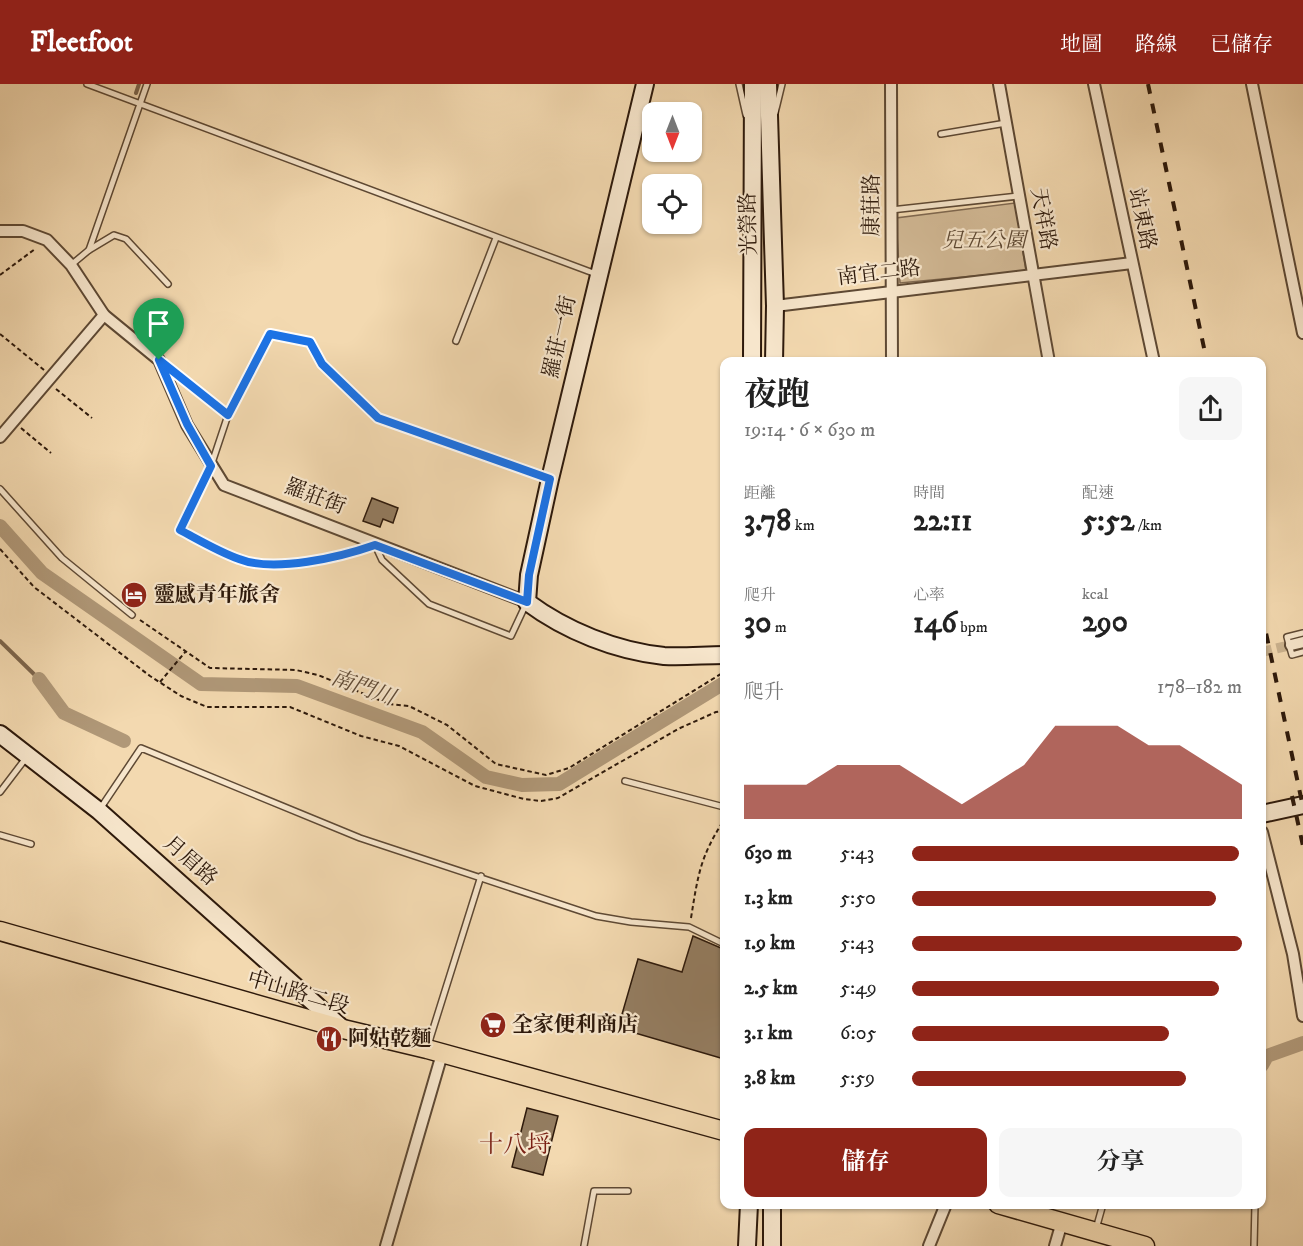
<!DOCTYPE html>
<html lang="zh-TW">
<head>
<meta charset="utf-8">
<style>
	:root { --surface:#fff; --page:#f6f6f6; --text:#222; --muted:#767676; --accent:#8f2418 }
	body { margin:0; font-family:"IM FELL DW Pica","Noto Serif TC",serif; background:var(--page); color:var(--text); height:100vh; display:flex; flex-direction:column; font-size:22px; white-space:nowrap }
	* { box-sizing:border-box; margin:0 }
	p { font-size:20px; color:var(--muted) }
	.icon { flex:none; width:33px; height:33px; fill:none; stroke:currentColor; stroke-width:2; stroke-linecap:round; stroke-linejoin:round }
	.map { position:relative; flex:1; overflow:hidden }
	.details { position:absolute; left:720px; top:273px; width:546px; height:852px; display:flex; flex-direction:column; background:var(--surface); border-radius:12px; box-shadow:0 2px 4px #0004 }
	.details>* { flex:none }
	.needle { width:39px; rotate:180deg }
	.fabs { position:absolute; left:642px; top:18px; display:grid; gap:12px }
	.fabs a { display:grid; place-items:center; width:60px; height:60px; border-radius:12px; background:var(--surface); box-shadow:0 2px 4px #0004; font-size:30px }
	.pin { position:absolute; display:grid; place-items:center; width:51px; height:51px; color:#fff; margin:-62px -26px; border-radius:50% 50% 50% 0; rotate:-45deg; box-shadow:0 0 6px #0007 }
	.pin .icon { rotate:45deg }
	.round { display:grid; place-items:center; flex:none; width:63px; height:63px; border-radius:12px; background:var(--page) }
	.summary { display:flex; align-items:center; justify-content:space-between; height:102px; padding:0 24px }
	h1 { font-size:33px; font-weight:700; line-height:45px }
	.figures { display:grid; grid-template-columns:repeat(3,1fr); gap:9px; height:102px; padding:6px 24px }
	.figures div { display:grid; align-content:center }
	.figures b { font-size:30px; font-weight:700 }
	.figures small { font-size:16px; font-weight:400 }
	.figures p { font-size:16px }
	.chart { height:168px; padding:12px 24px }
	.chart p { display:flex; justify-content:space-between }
	.chart svg { width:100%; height:108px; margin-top:6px; fill:var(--accent); opacity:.7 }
	.cta { display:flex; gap:12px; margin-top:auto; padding:12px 24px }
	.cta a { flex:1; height:69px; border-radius:12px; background:var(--accent); color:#fff; font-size:24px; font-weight:700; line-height:69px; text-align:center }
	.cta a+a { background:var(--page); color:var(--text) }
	ul { padding:0 24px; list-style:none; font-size:20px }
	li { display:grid; grid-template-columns:96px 72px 1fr; align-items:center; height:45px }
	li i { height:15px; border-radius:8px; background:var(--accent) }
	header { display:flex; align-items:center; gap:36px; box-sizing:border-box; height:84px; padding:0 30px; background:var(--accent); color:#fff }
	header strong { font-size:28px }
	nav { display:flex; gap:33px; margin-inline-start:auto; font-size:21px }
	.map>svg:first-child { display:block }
</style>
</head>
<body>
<header>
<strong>Fleetfoot</strong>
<nav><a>地圖</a><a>路線</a><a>已儲存</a></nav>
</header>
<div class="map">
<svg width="1303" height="1162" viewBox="0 0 1303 1162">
	<rect width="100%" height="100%" fill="#f3d9b0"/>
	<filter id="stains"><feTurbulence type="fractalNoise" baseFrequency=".00333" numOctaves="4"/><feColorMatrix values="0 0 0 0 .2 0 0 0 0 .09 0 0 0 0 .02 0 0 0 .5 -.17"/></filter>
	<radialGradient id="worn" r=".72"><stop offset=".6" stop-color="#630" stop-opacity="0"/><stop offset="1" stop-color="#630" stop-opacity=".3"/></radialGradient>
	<path fill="#d1b894" stroke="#7f6850" stroke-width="1.5" d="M1015,119L1026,187L900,199L896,134Z"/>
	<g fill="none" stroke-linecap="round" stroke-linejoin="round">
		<g stroke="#7c654c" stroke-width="4">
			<path d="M136,9L139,0"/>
			<path d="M0,557L39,595"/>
		</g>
		<g stroke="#b09878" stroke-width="14">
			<path d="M0,442L42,489L201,600L297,602L422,648L486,693L522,701L559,700L724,599"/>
			<path d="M39,595L64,629L124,657"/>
			<path d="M1262,981L1267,972L1303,959"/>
		</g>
	</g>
	<g fill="#947d61" stroke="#2d190b" stroke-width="1.5">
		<path d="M372,414L398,424L393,439L383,435L380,443L363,437Z"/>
		<path d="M693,852L721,864L724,975L618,944L638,875L682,888Z"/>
		<path d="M527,1024L558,1032L543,1091L512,1083Z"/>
	</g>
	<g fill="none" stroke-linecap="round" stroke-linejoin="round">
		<path stroke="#cbb38f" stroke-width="10" stroke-dasharray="10 5" stroke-linecap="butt" d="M1262,568L1291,561"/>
		<defs>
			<g id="lane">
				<path d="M87,0L596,190"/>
				<path d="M739,0L746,31"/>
				<path d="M775,29L782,0"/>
				<path d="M941,50L1006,39"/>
				<path d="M891,126L1019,112"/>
				<path d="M89,166L114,151L126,155L168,200"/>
				<path d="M71,181L89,166L147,0"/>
				<path d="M456,257L496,154"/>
				<path d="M163,280L228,331"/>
				<path d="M0,405L62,474L132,531"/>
				<path d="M526,520L511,552L429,520L382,476L375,461C341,473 274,489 239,475C219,468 199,456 180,446L211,382L228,331L270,251L310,258L322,280L378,334L549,394"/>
				<path d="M1303,549L1287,553L1292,571L1303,568"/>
				<path d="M625,697L724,723"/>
				<path d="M0,708L26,674"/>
				<path d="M100,725L141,664L360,754L596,832L631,838L689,843L724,860"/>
				<path d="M0,751L31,760"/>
				<path d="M428,961L481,792"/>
				<path d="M1096,1145L1103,1120"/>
				<path d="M584,1162L594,1107H628"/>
				<path d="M1254,1162L1255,1120"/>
			</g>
			<g id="street">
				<path d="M891,0L892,278"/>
				<path d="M999,0L1049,278"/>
				<path d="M1094,0L1154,278"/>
				<path d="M1252,0L1303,249"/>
				<path d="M0,147H23L47,156L71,181L104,231L159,276L187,341L224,401L527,518"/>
				<path d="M775,222L1132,179"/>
				<path d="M0,353L104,231"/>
				<path d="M1291,561L1303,558"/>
				<path d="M1262,748L1293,870L1303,932"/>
				<path d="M386,1162L442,970"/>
				<path d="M929,1162L946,1120"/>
				<path d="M1055,1162L1062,1138"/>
			</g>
			<g id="secondary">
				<path d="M645,0L550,395L529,491L527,518C566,547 616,567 664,572C684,573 705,571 724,571"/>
				<path d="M768,0L775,222L774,278"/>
				<path d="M752,278L753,0"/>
				<path d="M0,650L99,727L343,945"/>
				<path d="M1262,730L1303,721"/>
				<path d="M772,1120V1162"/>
				<path d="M747,1162L749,1120"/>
			</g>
			<g id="primary">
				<path d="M0,847L343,945L427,965L724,1047"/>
				<path d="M998,1120L1145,1162"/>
			</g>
		</defs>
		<use href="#lane" stroke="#5e4934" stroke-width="8"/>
		<use href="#street" stroke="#5e4934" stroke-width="14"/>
		<use href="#secondary" stroke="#2d190b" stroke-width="20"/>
		<use href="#primary" stroke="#2d190b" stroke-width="21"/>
		<g stroke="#2d190b" stroke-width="2" stroke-dasharray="4.5 3" stroke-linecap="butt">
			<path d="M0,191L35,165"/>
			<path d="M0,250L44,286"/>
			<path d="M56,305L92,334"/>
			<path d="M21,344L51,369"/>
			<path d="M0,465L34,503L150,592L181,612L207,623H290L361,652L399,662L475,702L524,715L541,717L558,714L678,645L716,628L724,627"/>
			<path d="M140,536L210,584L296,586L318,591L389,620L409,622L447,641L496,680L546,691L569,684L724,588"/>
			<path d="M160,598L186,567"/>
			<path d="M691,834C698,791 700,773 724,736"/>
		</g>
		<use href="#lane" stroke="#f7e6cc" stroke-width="5"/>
		<use href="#street" stroke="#f7e6cc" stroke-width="10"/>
		<use href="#secondary" stroke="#f7e6cc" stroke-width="16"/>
		<use href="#primary" stroke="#f3d9b0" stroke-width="18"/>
		<g stroke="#2d190b" stroke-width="4" stroke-dasharray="10 10" stroke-linecap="butt">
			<path d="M1148,0L1207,278"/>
			<path d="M1262,530L1303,723"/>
			<path d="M1292,712L1303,762"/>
		</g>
	</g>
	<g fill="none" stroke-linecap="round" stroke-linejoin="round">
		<defs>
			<path id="route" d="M270,250L310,258L322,280L378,334L550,395L529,491L527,518L375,461C341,473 274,489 239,475C219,468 199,456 180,446L211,382L187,340L159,276L228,331Z"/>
		</defs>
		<use href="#route" stroke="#fff" stroke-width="12"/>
		<use href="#route" stroke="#1a73e8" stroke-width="8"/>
	</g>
	<defs>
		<symbol id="hotel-disc" viewBox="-11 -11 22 22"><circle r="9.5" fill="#8f2418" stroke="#f7e6cc"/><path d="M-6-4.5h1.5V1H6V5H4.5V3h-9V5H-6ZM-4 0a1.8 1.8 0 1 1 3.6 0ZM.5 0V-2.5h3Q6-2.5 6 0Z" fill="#fff"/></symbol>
		<symbol id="supermarket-disc" viewBox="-11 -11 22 22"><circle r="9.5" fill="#8f2418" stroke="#f7e6cc"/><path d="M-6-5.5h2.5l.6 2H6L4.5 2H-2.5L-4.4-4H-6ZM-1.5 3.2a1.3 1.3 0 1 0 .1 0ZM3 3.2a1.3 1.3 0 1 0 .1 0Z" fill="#fff"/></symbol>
		<symbol id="restaurant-disc" viewBox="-11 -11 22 22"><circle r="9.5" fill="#8f2418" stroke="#f7e6cc"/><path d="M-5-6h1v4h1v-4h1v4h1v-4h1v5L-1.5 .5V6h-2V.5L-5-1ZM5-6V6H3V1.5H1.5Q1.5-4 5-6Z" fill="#fff"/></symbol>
	</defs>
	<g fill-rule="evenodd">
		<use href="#hotel-disc" x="119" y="496" width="30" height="30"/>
		<use href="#supermarket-disc" x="478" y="926" width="30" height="30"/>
		<use href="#restaurant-disc" x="314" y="940" width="30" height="30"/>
	</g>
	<g text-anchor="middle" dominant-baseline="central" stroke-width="4.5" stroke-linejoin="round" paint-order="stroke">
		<g font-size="21" fill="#2d190b" stroke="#f7e6cc">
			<text transform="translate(872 121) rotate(-90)">康莊路</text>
			<text transform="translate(1043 135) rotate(80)">天祥路</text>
			<text transform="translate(1142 135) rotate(78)">站東路</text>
			<text transform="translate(749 140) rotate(-92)">光榮路</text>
			<text transform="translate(879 189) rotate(-7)">南宜二路</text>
			<text transform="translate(560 253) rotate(-77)">羅莊一街</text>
			<text transform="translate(315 413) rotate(21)">羅莊街</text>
			<text transform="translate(190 777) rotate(41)">月眉路</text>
			<text transform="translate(298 909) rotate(16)">中山路二段</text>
		</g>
		<g font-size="21" font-style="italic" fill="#5e4934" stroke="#f7e6cc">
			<text x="984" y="157">兒五公園</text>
		</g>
		<g font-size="21" font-weight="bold" fill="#2d190b" stroke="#f7e6cc" text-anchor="start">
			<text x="154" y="511">靈感青年旅舍</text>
			<text x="512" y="941">全家便利商店</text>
			<text x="348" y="955">阿姑乾麵</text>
		</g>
		<g font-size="22" font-style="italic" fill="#614c37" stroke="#f7e6cc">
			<text transform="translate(363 604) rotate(20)">南門川</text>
		</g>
		<g font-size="24" fill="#7a1f14" stroke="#f7e6cc">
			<text x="515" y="1061">十八埒</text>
		</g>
	</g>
	<rect width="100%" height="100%" filter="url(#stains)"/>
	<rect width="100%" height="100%" fill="url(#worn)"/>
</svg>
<div class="fabs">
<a><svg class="needle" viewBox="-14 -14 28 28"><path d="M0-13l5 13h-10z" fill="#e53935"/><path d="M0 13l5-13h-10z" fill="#767676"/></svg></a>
<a><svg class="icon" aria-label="locate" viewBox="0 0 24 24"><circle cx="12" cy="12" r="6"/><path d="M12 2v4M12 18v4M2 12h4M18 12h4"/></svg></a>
</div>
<div class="pin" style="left:159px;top:276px;background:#1e9e55"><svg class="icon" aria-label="arrive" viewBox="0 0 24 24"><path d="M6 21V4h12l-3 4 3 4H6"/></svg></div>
<section class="details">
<div class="summary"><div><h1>夜跑</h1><p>19:14 · 6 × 630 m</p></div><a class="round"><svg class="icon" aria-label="share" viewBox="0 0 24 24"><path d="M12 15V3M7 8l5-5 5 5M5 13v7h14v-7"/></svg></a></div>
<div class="figures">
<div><p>距離</p><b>3.78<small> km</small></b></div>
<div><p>時間</p><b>22:11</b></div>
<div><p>配速</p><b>5:52<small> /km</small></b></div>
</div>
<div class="figures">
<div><p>爬升</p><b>30<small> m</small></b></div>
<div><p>心率</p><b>146<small> bpm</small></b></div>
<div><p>kcal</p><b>290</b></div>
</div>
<div class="chart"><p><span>爬升</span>178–182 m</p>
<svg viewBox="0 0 160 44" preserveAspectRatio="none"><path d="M0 44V30L10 30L20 30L30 22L40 22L50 22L60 30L70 38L80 30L90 22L100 6L110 6L120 6L130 14L140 14L150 22L160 30V44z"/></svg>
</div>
<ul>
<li><b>630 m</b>5:43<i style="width:99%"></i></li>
<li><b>1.3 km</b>5:50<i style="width:92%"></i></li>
<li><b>1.9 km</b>5:43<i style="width:100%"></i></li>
<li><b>2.5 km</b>5:49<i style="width:93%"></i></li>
<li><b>3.1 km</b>6:05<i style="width:78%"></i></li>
<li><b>3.8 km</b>5:59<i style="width:83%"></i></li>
</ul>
<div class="cta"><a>儲存</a><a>分享</a></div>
</section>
</div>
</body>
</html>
